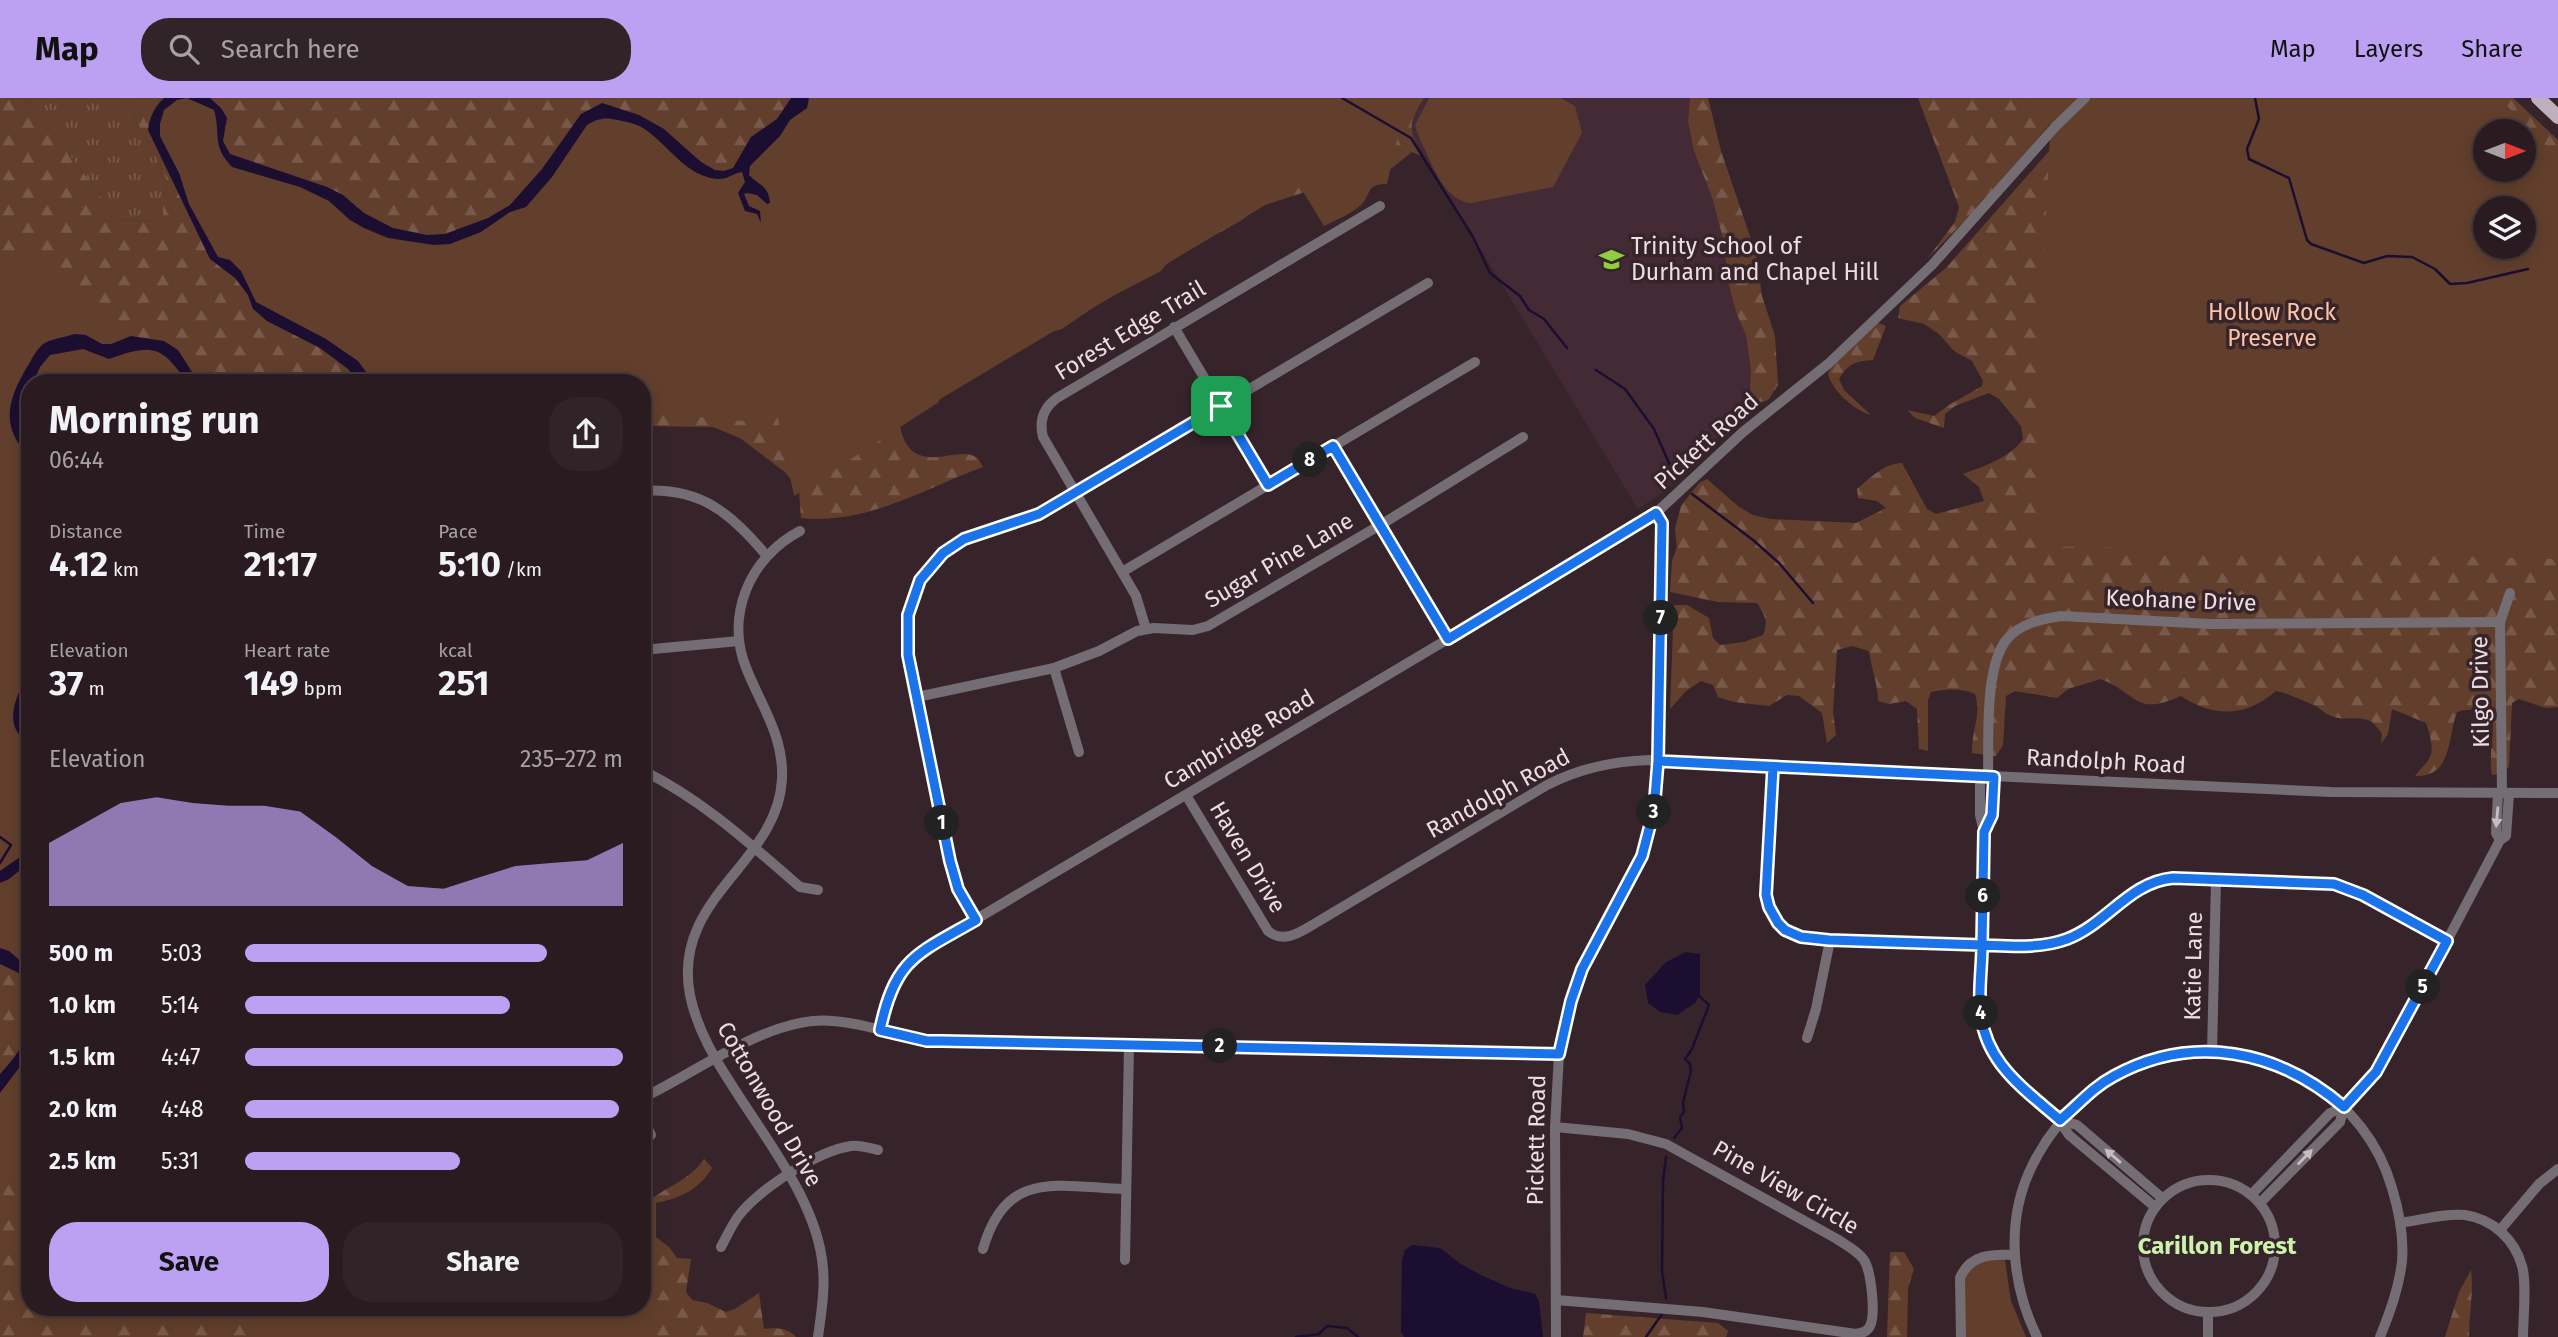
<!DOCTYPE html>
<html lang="en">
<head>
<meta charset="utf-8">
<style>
	:root { --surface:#291b20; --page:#312429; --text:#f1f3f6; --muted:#a5a1a5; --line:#45393e; --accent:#bca0f2 }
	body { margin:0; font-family:"Fira Sans",sans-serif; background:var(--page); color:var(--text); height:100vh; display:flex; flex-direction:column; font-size:26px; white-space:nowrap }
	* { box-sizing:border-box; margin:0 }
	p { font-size:23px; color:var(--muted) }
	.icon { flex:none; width:38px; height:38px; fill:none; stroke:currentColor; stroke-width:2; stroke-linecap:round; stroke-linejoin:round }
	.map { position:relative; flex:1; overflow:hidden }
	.details { position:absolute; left:21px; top:276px; width:630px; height:942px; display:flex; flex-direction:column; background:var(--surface); border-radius:28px; box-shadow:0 4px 18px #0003,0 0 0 2px var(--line) }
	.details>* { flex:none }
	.needle { width:46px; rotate:90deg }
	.fabs { position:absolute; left:2473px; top:21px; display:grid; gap:14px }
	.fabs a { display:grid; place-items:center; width:63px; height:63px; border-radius:50%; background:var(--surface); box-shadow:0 4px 18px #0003,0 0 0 2px var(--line); font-size:35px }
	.pin { position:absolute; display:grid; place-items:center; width:60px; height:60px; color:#fff; margin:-30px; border-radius:14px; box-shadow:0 4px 10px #0006 }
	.km { position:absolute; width:35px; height:35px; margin:-18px; border-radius:50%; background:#222; color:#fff; font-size:19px; line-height:35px; text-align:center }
	.round { display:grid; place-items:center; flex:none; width:74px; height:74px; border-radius:28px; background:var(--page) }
	.overview { display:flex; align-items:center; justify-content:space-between; height:119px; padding:0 28px }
	h1 { font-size:38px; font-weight:700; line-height:52px }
	.metrics { display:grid; grid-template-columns:repeat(3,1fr); gap:10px; height:119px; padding:7px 28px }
	.metrics div { display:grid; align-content:center }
	.metrics b { font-size:35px; font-weight:700 }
	.metrics small { font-size:19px; font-weight:400 }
	.metrics p { font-size:19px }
	.chart { height:196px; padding:14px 28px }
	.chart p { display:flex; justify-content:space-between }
	.chart svg { width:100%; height:126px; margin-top:7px; fill:var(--accent); opacity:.7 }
	.button { display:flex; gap:14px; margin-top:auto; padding:14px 28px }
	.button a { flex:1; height:80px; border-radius:28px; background:var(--accent); color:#111; font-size:28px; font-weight:700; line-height:80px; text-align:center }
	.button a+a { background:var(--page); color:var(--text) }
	ul { padding:0 28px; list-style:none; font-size:23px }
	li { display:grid; grid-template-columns:112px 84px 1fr; align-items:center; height:52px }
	li i { height:18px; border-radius:9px; background:var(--accent) }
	header { display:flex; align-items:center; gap:42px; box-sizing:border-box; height:98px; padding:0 35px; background:var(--accent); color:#111 }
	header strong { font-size:33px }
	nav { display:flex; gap:38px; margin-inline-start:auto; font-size:24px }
	.search { width:490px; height:63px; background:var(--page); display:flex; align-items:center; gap:18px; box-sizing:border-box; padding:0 24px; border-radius:28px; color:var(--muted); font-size:26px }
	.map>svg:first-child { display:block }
</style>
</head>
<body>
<header>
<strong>Map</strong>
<div class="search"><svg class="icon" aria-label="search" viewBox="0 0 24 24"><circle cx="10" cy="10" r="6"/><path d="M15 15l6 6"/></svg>Search here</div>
<nav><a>Map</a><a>Layers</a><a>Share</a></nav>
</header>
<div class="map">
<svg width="2558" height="1239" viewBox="0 0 2558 1239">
	<defs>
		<pattern id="grass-tufts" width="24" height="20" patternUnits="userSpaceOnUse" patternTransform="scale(1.75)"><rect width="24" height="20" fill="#623f2c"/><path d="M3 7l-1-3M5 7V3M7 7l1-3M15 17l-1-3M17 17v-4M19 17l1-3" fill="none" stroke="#795a4a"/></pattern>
		<pattern id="forest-firs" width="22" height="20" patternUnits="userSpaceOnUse" patternTransform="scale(1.75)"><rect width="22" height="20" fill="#623f2c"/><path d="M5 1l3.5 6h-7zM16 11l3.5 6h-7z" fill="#795a4a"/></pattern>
	</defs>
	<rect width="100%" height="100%" fill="#37242b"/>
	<path fill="#432a35" d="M1423,0H1704L1762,294L1665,393L1638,411L1406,28Z"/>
	<path fill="url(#grass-tufts)" d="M24,0H126C137,30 158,55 168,86L163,97V123L114,122C107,113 104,103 98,94C74,62 50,31 24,0Z"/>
	<g fill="url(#forest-firs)" fill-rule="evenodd">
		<path d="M0,0H24C50,31 74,62 98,94C104,103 107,113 114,122L163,123V97L168,86C158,55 137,30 126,0H1424C1407,27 1408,32 1424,59L1412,54L1374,84L1305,94L1259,109L1242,122L1221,134L1204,133L1176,154L1161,173L1101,204L1062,231L1039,237L960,280L962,288L925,310L900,328C911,384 960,344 977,360C978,360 983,369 983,369C923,391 867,427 801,420L799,392L786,375L740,340L713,329L642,328V285H30V1209H642V1103H648C667,1089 691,1081 704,1061L712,1070C699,1092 680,1100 656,1105V1139L670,1150L677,1160L691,1161L686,1194L692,1202L707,1205L726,1214L735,1211L759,1195L764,1231C775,1229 789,1230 796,1239H0Z"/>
		<path d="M1690,0H1708L1721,53L1756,156L1762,198L1775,238L1778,287L1768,302L1758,305L1750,293L1751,271L1746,237L1736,214L1728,183L1724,144L1712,99L1694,53L1688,23Z"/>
		<path d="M1918,0H2072L1989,98L1927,161L1955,124L1959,109Z"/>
		<path d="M2109,0H2513L2558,42V609L2546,610L2519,601L2512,605L2509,669L2499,676L2492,677C2488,657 2495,637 2492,616C2480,613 2469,609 2457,614C2447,640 2453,679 2415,678C2419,672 2423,669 2427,664C2436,654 2430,637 2426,625L2392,611L2388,636L2381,646L2382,636C2379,632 2376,627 2372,624C2359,617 2347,623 2334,619C2327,617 2322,612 2316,608C2302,602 2290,596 2276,593C2246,619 2214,620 2181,598C2135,618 2141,598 2101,581L2068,591L2057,600L2015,593L2006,598L2003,647L1996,658L1972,655C1971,634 1982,616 1975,596C1961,590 1946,591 1931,594L1928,602V653L1919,651L1917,611L1906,603L1889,606L1878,603C1878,586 1871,570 1869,553L1852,548L1837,552L1833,614L1836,637L1827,645L1822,615L1799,598L1787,597L1769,608L1734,604L1718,599L1713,587L1701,583L1686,593L1670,611L1674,507H1687L1709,520L1713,540L1720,547L1744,544L1763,537C1769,524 1764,515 1757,505L1718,504L1670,494L1672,463L1677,449L1675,431L1681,408L1699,385L1707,381L1739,409L1753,417L1770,421L1856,425L1886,410L1877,403L1858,400L1857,391C1870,380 1885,365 1902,365L1927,411L1936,416L1984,403L1979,389L1963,376C1984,368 2010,360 2023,341L2021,328L1999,301L1989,295L1955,308L1945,316L1944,330L1915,320L1907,312L1934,318L1949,307L1982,288L1983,283L1972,263L1954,253L1939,236L1924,226L1898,220L1900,208L1946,170L2065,35ZM2485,33H2524V72H2485ZM2485,110H2524V149H2485Z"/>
		<path d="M1878,225L1886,228L1873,262C1855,263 1848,266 1839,281L1844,292L1871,317C1854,312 1831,292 1828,275L1836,263Z"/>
		<path d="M1890,1154H1904L1914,1171L1908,1190L1907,1239H1887Z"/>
		<path d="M2471,1172C2474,1191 2469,1218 2469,1239H2445L2459,1194Z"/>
		<path d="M1586,1215L1718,1225L1728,1233L1726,1239H1583Z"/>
	</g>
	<g fill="#623f2c" fill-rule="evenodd">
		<path d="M171,0H199L219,12L220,41L227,59L301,85L381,132L442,142L522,105L557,60L599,13L643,26L710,77L741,69L798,0H1415L1401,24L1387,86C1365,86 1372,96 1361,107C1351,116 1336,122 1324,128L1299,87L962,288L954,277L941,287L939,304L794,398L775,306L774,326L658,315L642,317V285H367L364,278L258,210L246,190L209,150L158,39L159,12Z"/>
		<path d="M1429,0H1561L1575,8L1582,35L1553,89L1471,105C1442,103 1430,60 1418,37L1415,27Z"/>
		<path d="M2022,0H2499L2558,60V461L2043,448L2041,210L2051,20ZM2485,33H2524V72H2485ZM2485,110H2524V149H2485Z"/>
		<path d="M30,146L147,248L166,251L194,285H30V882L0,860V160Z"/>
		<path d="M30,930V1082L0,1080V983L26,949Z"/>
		<path d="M642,1114H650L651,1239H262V1209H642Z"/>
		<path d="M1986,1162H2005L2011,1203L2026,1239H1965V1178L1969,1171Z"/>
	</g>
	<g fill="#1c0e31">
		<path d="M164,0H210L221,10L227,20L223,43L230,56L327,89L343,97L364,115L393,130L427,137L445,136L488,120L510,107L542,71L581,16L602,5L639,17L664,31L701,64L715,72L724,73L733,70L751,39L777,21L791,0H809L807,10L790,22L780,38L750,68L749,77C760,88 769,88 770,105L767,106L757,97L747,95L744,96L749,108L760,113L761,125L757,116L745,113L738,95L745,84L742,74C729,76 727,85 707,79C681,71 665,44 643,30C635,25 626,24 618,22C605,19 598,20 587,27L552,79L526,109L510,114L481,134L450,146L434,147L388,140L364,130L350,122L329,103L300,89L232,69C211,47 221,36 214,12L187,0L177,2L164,12L160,26V38L179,75L189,106L218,159L230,162L241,173L256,204L326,241L358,263L369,278L371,285H359L348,271L320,250L267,223L253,211L248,197L235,180L210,161L148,32C150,19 154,9 164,0Z"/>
		<path d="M75,236L86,237L102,246H111L131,238L164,243L178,252L199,285H187C162,246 150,246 109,261L83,251L50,257L40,269L33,285H30V292L22,312V325L30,339V359C0,329 7,303 27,269C32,261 36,252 43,246C51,241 65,239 75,236Z"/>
		<path d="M30,572V598L23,616L22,625L30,632V645C0,629 17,596 30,572Z"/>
		<path d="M30,752V764L9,781L0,785V773Z"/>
		<path d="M0,850L9,853L30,871V948L25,962L0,995V976C9,966 17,957 23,945C31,929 35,890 20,876C14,872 6,869 0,866Z"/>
		<path d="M1686,854L1700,856V897L1695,905L1677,917L1660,914L1648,905L1645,887L1666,864Z"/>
		<path d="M1412,1147L1440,1150L1461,1166L1483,1178L1510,1190L1535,1196L1539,1203L1543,1239H1404L1401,1234L1402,1163L1405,1152Z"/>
	</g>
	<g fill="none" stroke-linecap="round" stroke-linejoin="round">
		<g stroke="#1c0e31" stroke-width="2.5">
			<path d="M1342,0L1411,40L1473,139L1490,175L1520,198L1529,212L1544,221L1567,250"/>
			<path d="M2255,0L2259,21L2247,51L2249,61L2289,80L2307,142L2311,146L2364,165L2387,158L2412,159L2435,171L2450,186L2467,185L2528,171"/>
			<path d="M1596,272L1625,291L1654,331L1672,372"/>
			<path d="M1692,396L1753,442L1779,465L1813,505"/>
			<path d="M0,739L11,747L0,765"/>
			<path d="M1674,1040L1682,1030L1680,1019L1684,1014L1683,1004L1691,973L1690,966L1685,961L1692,951L1709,907L1699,898"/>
			<path d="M1666,1059L1663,1083L1662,1173L1666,1200"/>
			<path d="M1296,1239L1319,1236L1327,1228L1347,1230L1358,1239"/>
			<path d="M1646,1239L1662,1216"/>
		</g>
		<g stroke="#746d74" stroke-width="10">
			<path d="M1174,229L1268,387"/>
			<path d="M1333,348L1448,541"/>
			<path d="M642,393C700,389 731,415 766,457"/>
			<path d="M800,433C750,459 724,518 747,572C762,609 784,639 782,681C778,766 671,799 690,897C697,932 716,963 735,992C768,1044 819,1108 823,1171C825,1193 821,1217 818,1239"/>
			<path d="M1122,474L1475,264"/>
			<path d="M1146,531L1136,498L1043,339C1039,323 1043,310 1057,300L1380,108"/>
			<path d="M642,552L739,543"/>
			<path d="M1054,570L1079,654"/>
			<path d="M917,599L1054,570L1099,553L1137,533L1154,530L1193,532L1208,528L1387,423L1523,339"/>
			<path d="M1773,669L1766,797L1769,809L1778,825L1794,837L1807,840L2025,848L2053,845L2078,836L2142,788L2151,784L2173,780L2334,786L2363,797L2447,843"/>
			<path d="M642,672C704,703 748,744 800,789L818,792"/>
			<path d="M1980,678V717L1984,734L1980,907C1984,935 1992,959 2011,981C2030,1001 2054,1012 2069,1037L2155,1109"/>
			<path d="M1988,679C1989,642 1984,569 2007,541C2021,525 2042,521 2061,518L2210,526L2500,524"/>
			<path d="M2498,695L2496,735L2500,742"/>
			<path d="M2502,695L2500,524L2510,495"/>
			<path d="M1186,697L1268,833C1285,847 1303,832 1319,823L1547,687C1580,670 1613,663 1650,662L2331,694L2558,695"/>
			<path d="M1984,734L1992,717L1994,679"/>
			<path d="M976,822L958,791L950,763L906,545L911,504L925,474L943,455L964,441L1039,416L1428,185"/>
			<path d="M880,932C888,895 895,874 926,851L1448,541L1656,415L1743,334L1828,266L1932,167L2055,29L2085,0"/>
			<path d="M1807,940L1816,911L1830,842"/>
			<path d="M2212,954L2216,782"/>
			<path d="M642,1000C698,974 770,917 833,923C864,925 896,937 927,943L1559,956"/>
			<path d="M642,1019L651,1037"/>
			<path d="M2060,1022L2077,1027L2162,1100"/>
			<path d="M1555,1029L1628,1036L1666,1046L1837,1141C1846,1147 1858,1153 1864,1162C1871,1173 1876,1216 1870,1228C1867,1234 1862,1235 1856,1236L1703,1214L1556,1202"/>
			<circle cx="2209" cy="1148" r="66"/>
			<path d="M2251,1097L2330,1015L2344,1009L2351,1001L2376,974L2387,957L2500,742L2506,738L2509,696"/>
			<path d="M2260,1105L2340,1024L2344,1009"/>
			<path d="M2400,1125C2421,1122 2444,1115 2465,1117C2493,1121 2515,1142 2522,1168C2527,1185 2523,1220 2523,1239"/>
			<path d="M2500,1132L2539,1086L2558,1071"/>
			<path d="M721,1149C727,1138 732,1126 740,1116C762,1090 817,1053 851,1048C860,1047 869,1050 878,1052"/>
			<path d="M983,1151C1006,1070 1058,1089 1126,1091"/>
			<path d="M1125,1162L1129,947"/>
			<path d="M1556,1239L1555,1029L1559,956L1567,916L1578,882L1591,853L1636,773L1651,727L1658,663L1662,425L1656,415"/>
			<path d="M1961,1239L1960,1180C1970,1156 1992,1156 2015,1157"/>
			<path d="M2037,1239C2011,1185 2005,1121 2033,1066C2086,961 2209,922 2310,984C2350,1008 2379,1045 2392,1090C2399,1113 2404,1139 2402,1163C2399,1190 2390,1214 2380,1239"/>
			<path d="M2208,1239V1215"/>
		</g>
		<path stroke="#bfb0be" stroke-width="14" d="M2538,0L2558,19"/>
	</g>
	<defs><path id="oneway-solid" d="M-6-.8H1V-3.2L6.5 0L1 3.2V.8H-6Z" transform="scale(1.75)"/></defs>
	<g fill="#c8bcc2">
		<use href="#oneway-solid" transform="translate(2497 719) rotate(95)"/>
		<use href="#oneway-solid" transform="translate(2113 1058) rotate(-139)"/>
		<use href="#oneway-solid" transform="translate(2305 1059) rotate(-46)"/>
	</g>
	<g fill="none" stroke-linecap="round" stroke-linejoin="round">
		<defs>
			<path id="route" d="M1221,308L1039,416L964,441L943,455L920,482L908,517V557L950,763L958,791L976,822C917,856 895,860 880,932L927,943H942L1559,956L1571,903L1582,871L1642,758L1654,712L1658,663L1773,669L1766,797L1769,809L1778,825L1785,832L1801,839L1829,842L1982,847C1982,867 1979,887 1980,907C1982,963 2022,989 2060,1022C2078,1007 2093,989 2114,978C2193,935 2278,952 2344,1009L2376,974L2447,843L2363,797L2334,786L2173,780C2129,784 2107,826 2067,841C2040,851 2010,848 1982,847L1984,734L1992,717L1994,679L1658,663L1662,425L1656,415L1448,541L1333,348L1268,387L1221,308"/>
		</defs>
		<use href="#route" stroke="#fff" stroke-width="14"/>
		<use href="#route" stroke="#1a73e8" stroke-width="9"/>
	</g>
	<defs>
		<symbol id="school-bare" viewBox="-9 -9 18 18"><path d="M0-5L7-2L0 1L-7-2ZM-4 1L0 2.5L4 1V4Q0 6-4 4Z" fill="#90cd41" stroke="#37242b" stroke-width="2.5" paint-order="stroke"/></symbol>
	</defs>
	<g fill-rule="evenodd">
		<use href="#school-bare" x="1594" y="144" width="35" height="35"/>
	</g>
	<g text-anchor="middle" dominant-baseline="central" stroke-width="7" stroke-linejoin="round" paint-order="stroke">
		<g font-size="23" fill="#ecdee3" stroke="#37242b" text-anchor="start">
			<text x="1631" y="148">Trinity School of<tspan x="1631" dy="26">Durham and Chapel Hill</tspan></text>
		</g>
		<g font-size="23" fill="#fec4a7" stroke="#37242b">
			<text x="2272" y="214">Hollow Rock<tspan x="2272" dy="26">Preserve</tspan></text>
		</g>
		<g font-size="23" fill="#ecdee3" stroke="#37242b">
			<text transform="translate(1130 232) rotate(-31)">Forest Edge Trail</text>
			<text transform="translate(1706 343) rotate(-42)">Pickett Road</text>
			<text transform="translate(1279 462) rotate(-30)">Sugar Pine Lane</text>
			<text transform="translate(2181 502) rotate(2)">Keohane Drive</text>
			<text transform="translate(2480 594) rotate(-91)">Kilgo Drive</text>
			<text transform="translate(1239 641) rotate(-31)">Cambridge Road</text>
			<text transform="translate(2106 663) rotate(3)">Randolph Road</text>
			<text transform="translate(1498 695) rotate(-29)">Randolph Road</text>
			<text transform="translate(1248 759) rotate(59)">Haven Drive</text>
			<text transform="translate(2193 868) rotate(-89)">Katie Lane</text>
			<text transform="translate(770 1006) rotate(60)">Cottonwood Drive</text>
			<text transform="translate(1536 1042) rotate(-89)">Pickett Road</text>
			<text transform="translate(1786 1089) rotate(30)">Pine View Circle</text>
		</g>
		<g font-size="24" font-weight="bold" fill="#cdf2ab" stroke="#37242b">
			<text x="2217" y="1148">Carillon Forest</text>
		</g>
	</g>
</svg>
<div class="fabs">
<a><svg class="needle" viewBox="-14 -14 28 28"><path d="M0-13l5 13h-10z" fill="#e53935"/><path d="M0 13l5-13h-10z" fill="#a5a1a5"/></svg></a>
<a><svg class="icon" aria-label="layers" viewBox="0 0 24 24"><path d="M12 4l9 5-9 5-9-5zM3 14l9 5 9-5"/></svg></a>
</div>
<div class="pin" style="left:1221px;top:308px;background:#1e9e55"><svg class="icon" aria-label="arrive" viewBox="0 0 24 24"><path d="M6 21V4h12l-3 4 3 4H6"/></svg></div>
<b class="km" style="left:942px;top:725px">1</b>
<b class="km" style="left:1220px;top:948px">2</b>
<b class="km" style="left:1654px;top:714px">3</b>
<b class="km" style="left:1981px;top:915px">4</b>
<b class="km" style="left:2423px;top:889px">5</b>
<b class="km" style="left:1983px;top:798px">6</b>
<b class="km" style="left:1661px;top:520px">7</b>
<b class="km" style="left:1310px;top:362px">8</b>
<section class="details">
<div class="overview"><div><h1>Morning run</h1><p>06:44</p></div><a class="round"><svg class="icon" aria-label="share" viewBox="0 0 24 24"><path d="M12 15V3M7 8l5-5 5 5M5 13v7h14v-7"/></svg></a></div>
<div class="metrics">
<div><p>Distance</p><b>4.12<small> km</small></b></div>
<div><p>Time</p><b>21:17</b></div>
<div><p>Pace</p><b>5:10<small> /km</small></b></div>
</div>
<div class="metrics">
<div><p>Elevation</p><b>37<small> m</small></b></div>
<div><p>Heart rate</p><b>149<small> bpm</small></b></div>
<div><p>kcal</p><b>251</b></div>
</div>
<div class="chart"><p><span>Elevation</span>235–272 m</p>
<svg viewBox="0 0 160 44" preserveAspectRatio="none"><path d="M0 44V22L10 15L20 8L30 6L40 8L50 9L60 9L70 11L80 20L90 30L100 37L110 38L120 34L130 30L140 29L150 28L160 22V44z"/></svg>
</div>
<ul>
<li><b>500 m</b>5:03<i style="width:80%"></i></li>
<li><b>1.0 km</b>5:14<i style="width:70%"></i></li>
<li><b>1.5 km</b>4:47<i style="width:100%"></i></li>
<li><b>2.0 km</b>4:48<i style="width:99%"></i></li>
<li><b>2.5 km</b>5:31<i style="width:57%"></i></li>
</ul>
<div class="button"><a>Save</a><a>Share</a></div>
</section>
</div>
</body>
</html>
